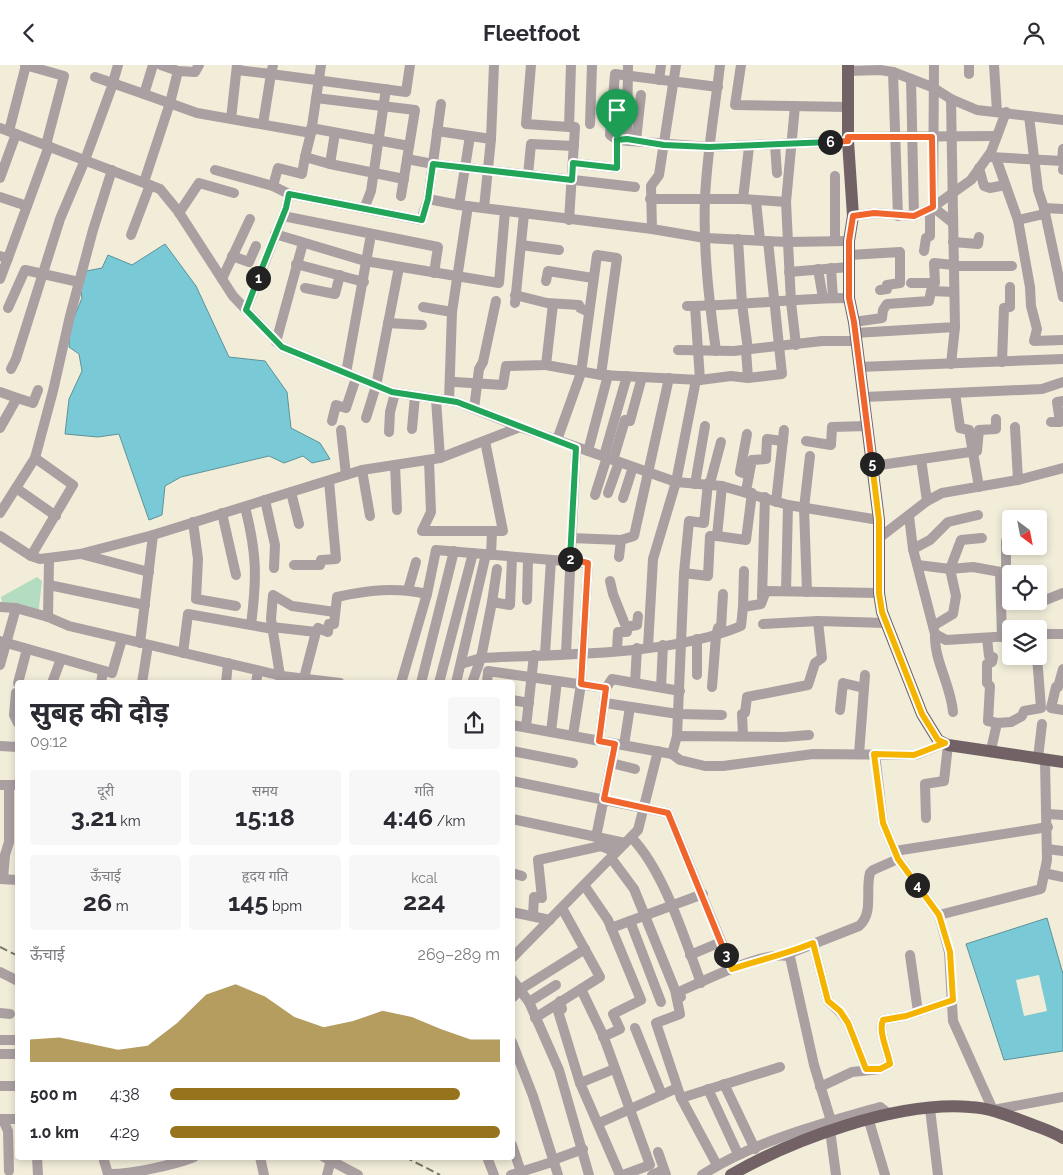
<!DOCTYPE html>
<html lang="hi">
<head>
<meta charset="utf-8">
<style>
	:root { --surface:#fff; --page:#f7f7f7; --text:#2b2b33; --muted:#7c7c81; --accent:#96731c }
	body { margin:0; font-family:Raleway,"Noto Sans Devanagari",sans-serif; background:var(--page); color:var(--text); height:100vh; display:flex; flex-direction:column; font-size:19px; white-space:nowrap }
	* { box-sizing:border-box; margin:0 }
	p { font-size:16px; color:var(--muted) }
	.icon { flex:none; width:28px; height:28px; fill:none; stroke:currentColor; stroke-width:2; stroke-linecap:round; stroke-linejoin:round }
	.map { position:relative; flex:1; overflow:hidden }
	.side { position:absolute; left:15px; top:615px; width:500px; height:480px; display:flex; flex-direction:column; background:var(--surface); border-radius:5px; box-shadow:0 2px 8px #0003 }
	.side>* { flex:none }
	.needle { width:32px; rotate:148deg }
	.controls { position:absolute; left:1002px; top:445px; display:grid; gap:10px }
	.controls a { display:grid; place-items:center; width:45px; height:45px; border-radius:5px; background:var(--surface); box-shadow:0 2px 8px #0003; font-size:25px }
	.pin { position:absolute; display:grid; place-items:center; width:42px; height:42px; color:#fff; margin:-51px -21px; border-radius:50% 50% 50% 0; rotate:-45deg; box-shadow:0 0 5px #0007 }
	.pin .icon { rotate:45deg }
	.km { position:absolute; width:25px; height:25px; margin:-12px; border-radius:50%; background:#222; color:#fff; font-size:14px; line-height:25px; text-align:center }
	.round { display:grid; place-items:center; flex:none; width:52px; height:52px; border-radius:5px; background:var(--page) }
	.overview { display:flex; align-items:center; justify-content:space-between; height:85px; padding:0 15px }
	h1 { font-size:28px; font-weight:700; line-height:38px }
	.stats { display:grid; grid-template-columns:repeat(3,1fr); gap:8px; height:85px; padding:5px 15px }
	.stats div { display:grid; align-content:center; border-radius:5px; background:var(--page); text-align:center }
	.stats b { font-size:25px; font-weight:700 }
	.stats small { font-size:14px; font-weight:400 }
	.stats p { font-size:14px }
	.chart { height:140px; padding:10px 15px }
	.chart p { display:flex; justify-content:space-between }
	.chart svg { width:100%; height:90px; margin-top:5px; fill:var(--accent); opacity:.7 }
	ul { padding:0 15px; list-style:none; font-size:16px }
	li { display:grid; grid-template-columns:80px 60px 1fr; align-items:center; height:38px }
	li i { height:12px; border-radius:6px; background:var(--accent) }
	header { display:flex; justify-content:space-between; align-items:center; height:65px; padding:0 15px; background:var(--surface); font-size:22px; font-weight:700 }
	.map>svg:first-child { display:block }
</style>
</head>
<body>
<header><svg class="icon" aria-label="back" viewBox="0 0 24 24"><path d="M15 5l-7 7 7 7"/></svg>Fleetfoot<svg class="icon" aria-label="person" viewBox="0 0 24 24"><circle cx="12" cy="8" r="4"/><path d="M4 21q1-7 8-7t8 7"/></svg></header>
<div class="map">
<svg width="1063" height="1110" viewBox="0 0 1063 1110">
	<rect width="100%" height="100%" fill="#f1edd9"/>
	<path fill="#b3dcc1" d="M37,512L42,516L38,551L2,537L1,532Z"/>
	<g fill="#7ac9d6" stroke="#5c939a">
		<path d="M165,179L196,221L229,292L265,296L287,327L291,363L320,378L330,394L312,398L303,391L284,398L269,391L181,412L165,421L162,450L149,455L119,369L98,372L65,369L69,334L82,306L79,289L69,282L70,262L82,233L80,219L86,206L102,203L108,190L132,200Z"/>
		<path d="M1047,853L1063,909V986L1004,995L966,879Z"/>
	</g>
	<path fill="#f1edd9" d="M1039,910L1047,946L1024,951L1016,915Z"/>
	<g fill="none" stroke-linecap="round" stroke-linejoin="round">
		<g stroke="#aaa0a2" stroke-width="10">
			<path d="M25,0L64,11L46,80"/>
			<path d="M153,0L144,29L197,48L311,68L321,0"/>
			<path d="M161,0L178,6L195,7L199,0"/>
			<path d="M531,0L526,59L569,62"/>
			<path d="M741,0L735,40L848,42"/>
			<path d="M934,0L933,142L953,158"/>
			<path d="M994,0L997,47"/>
			<path d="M237,5L271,9L273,0"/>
			<path d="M848,6L880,5L893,7L932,22L951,34L977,45L1063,55"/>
			<path d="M893,7L898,151"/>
			<path d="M969,9V0"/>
			<path d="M95,12L144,29"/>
			<path d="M911,14L914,151"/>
			<path d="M659,15L661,0"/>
			<path d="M718,22L615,9L610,70L617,75L709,82L848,76"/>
			<path d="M316,33L415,45L401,131"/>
			<path d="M1029,51L1038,125L1044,143L1063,232"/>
			<path d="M231,54L237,0"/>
			<path d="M263,59L271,9L406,27L410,0"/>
			<path d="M590,59L592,0"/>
			<path d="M0,63L160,124L178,146L233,231L282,282L392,327L457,337L520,362"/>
			<path d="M311,63L409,81"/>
			<path d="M9,66L26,0"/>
			<path d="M437,66L491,74"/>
			<path d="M848,72L997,71"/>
			<path d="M627,74L628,0"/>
			<path d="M636,75L641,30"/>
			<path d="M775,80L777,108"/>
			<path d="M305,92L311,68"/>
			<path d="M990,92L1062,96L1063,84"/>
			<path d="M996,93L1018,155L1030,222L1031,241L1037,264L1034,276L1063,275"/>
			<path d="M407,94L433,99L635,122"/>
			<path d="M573,98L617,103V75"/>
			<path d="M330,99L335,68"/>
			<path d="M979,103L984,121L990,123L1005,120"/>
			<path d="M1063,104V105"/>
			<path d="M215,105L273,121"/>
			<path d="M528,110L531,79L574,81"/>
			<path d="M835,111V176"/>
			<path d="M0,113L16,69"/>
			<path d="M404,114L330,99L305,92L302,109L278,103L273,121L289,129L421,155L428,134L441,39"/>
			<path d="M144,117L170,38L178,6"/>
			<path d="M0,132L27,141"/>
			<path d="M428,134L459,140L652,164L705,173L787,177L849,176"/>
			<path d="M650,134H743L786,137L795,41"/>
			<path d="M743,134L749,82"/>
			<path d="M756,136L760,175"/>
			<path d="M786,137L791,237L796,280"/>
			<path d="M459,140L470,71"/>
			<path d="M484,143L491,74L494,0"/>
			<path d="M1044,143L1063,144"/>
			<path d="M364,144L371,126L386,24"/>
			<path d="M179,148L199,118L234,128"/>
			<path d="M283,151L438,182L434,208"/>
			<path d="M853,151L874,148L914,151L933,142L971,115L991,87L1006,47"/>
			<path d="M569,155L575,62H569L571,0"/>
			<path d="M1018,155L1044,149"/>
			<path d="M652,164L651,121L659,110L676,0"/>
			<path d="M275,169L365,196L499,218L505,146"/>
			<path d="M131,170L150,120"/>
			<path d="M738,174L742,239L748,285"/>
			<path d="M953,177L978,179L979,172"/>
			<path d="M521,180L559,185"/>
			<path d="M924,186L926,173L930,171V144"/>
			<path d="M849,190L900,187V218L887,220V224L880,225"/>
			<path d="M0,191L8,193L49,81"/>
			<path d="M232,191L249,197L256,181"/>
			<path d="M296,199L364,217"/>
			<path d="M954,201H1012"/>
			<path d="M831,203L833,233"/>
			<path d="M818,204L823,233"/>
			<path d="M789,207L849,202"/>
			<path d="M0,214L8,193"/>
			<path d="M222,214L250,154"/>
			<path d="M546,216L548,206L593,213"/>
			<path d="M911,218H935L934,198L954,200"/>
			<path d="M305,223L335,229L340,210"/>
			<path d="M515,230L547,238L579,240L580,243L589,247"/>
			<path d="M515,238L524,149"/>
			<path d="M687,241C741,241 795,233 849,233"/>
			<path d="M695,241L700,315"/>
			<path d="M423,242L452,247L468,141"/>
			<path d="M8,243L25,205L79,217"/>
			<path d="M246,245L286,143L289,129"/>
			<path d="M854,257L882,253L883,245L887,239L929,236L931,226L954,227"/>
			<path d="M388,258L422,260"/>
			<path d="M855,268L955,262L951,34"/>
			<path d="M276,277L303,178"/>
			<path d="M678,285L734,286L822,276H856"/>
			<path d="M746,285L748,313"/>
			<path d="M716,286C709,235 703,184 705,133C707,88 715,44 720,0"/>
			<path d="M1002,297L1004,243L1010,242V222"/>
			<path d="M951,299L955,262"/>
			<path d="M546,300L601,310L617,193L597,190L581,308L557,375"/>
			<path d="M859,302L1063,294"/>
			<path d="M11,304L16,294L60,154L85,95L111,24L118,0"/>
			<path d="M346,308L370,175"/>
			<path d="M601,310L700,315L731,311L748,313L782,309L768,176"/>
			<path d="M455,317L503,320L506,301L546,300L553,239"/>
			<path d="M0,327L17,333"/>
			<path d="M955,328L960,363L969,365L979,422"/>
			<path d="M865,332L1042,324L1063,317"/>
			<path d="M436,334L440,393"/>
			<path d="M449,336L452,247"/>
			<path d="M474,344L479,304L483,297L496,236"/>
			<path d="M366,353L376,321L399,202"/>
			<path d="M332,356L336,340L346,343L356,313"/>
			<path d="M1051,357H1060L1057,337L1063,336"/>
			<path d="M1015,362L1018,415"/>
			<path d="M0,363L17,333L33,338L38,325"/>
			<path d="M412,364L415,331"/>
			<path d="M341,365L346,410"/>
			<path d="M389,367L390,347L395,328"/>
			<path d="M806,376L831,380L832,362L868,361"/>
			<path d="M588,386L608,310"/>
			<path d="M604,391L627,311"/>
			<path d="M921,394L927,436"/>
			<path d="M429,395L431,447L422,466H503L485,376"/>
			<path d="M613,395L625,355L630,356L642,312"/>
			<path d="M395,400L397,445"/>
			<path d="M873,401L977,386L979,365L996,364V354"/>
			<path d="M362,405L370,451"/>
			<path d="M749,410L752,395L766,394L767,374L783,376"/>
			<path d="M710,418L721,377"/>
			<path d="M695,419L705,361"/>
			<path d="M16,423L56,451"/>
			<path d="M746,426L749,410L740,407L747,369"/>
			<path d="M291,427L299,459"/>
			<path d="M608,428L619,397"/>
			<path d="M595,430L607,392"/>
			<path d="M623,433L633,402"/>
			<path d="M265,435L275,480L274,503"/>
			<path d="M776,437L784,365"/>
			<path d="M245,442C257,489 257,513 251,560"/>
			<path d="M0,448L35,393L53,326L70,251L93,165L112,105"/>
			<path d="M222,448L236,510"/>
			<path d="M909,451L913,484L935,569L946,575L1011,571"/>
			<path d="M193,457L198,494L196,534L236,541"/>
			<path d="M0,471L31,491L40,494L80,489L153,470L362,405L440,393L520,362L676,417L722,421L788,440L879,455"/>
			<path d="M717,471L746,475L752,428"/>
			<path d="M571,473L621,475"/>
			<path d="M879,473L927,436L942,428L1018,415L1063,403"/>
			<path d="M913,484L930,475L948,457L978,450"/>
			<path d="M81,489L149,507"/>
			<path d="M491,490L492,466"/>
			<path d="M31,491L73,420L35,393"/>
			<path d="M619,492L621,475L634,471L669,313"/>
			<path d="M49,494L48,552L69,561L282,611L340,618"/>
			<path d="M294,500H320L321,495L336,494L329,416"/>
			<path d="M918,500L950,504L973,502L1006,508V476"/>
			<path d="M684,508L708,511L710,471H717L722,421"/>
			<path d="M1000,508L1002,572"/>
			<path d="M610,516L613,529L626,562"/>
			<path d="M49,520L145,540"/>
			<path d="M408,525L416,497"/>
			<path d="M786,526L788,440"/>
			<path d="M807,527L804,443L810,391"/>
			<path d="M762,532L765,432"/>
			<path d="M527,535L528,494"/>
			<path d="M492,537L497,504"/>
			<path d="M1001,538H1038L1063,528"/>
			<path d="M0,542L16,543L0,600"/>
			<path d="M743,542L744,506"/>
			<path d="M16,543L48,552"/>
			<path d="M763,559L818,556"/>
			<path d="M933,561L953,549L956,531L950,504L961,475L982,473"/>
			<path d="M272,562L316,567L318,563L328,567L329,559H334L337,532C368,525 396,522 427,529"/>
			<path d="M935,569C934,596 951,620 953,647"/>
			<path d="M1039,569H1063"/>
			<path d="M987,573L989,591L993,592L992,597L987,599V618L990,621L988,656L997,658L991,685"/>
			<path d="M0,576L112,608L122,574"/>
			<path d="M140,578L153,470"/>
			<path d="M648,582L653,494L676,417L696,315"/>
			<path d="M617,585L618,567H627L626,562L637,560L638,551"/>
			<path d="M183,588L188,549L273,564"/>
			<path d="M566,588L576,383"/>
			<path d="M545,589L551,495"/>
			<path d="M461,599L481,593C559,589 670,591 741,561L743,542L761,539L766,526L879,528"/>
			<path d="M1063,604L1058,622H1056L1051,643L1063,645"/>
			<path d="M697,610V574"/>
			<path d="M304,613L316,567"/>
			<path d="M281,617L271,554L273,530L292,541L335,547"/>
			<path d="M18,618L27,584"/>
			<path d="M52,618L61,594"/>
			<path d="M101,618L103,606"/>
			<path d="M142,618L148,580"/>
			<path d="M226,618L228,598"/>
			<path d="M256,618L258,606"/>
			<path d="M401,618L427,529L436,485L588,498L581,619L573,670"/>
			<path d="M421,618L454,486"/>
			<path d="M439,618L473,488"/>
			<path d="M456,618L486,489"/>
			<path d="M472,618L481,593L492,537L510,540L512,493"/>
			<path d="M487,618L488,606L606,623"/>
			<path d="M635,618L637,583"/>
			<path d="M661,622L663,580"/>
			<path d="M712,622L716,571L718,563H721L723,529"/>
			<path d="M18,628H16L14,650L18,658"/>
			<path d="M512,635L529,638"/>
			<path d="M605,638L678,649L722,650"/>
			<path d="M840,645L843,618L864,623"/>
			<path d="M997,658L1011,657L1022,651L1024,646L1041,643L1037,591"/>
			<path d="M512,660L672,689L680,695L705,701H723L813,689L915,690L945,678"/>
			<path d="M526,662L534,590"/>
			<path d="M551,667L557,616"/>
			<path d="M743,670L742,649L745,648L747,632L808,620L815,598L822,593L818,556L886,558"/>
			<path d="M677,671L684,508L689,456L704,458L708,418"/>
			<path d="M599,676L606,623L612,614L680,626"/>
			<path d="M624,680L630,642"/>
			<path d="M0,681L18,682"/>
			<path d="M512,686L573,698"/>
			<path d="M672,689L677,671L784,672L809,670"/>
			<path d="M859,689L865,610"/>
			<path d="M875,689L883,758L898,794L939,850"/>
			<path d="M1038,693L1042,659"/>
			<path d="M1045,695L1047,795L1041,824L939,850L949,887L953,956L993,1045L1063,1032"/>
			<path d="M611,698L635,704"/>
			<path d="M512,716L668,748L732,903"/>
			<path d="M0,720H18"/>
			<path d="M1048,749L1063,750"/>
			<path d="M926,753L925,719L944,716L948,680"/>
			<path d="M512,754L625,778"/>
			<path d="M596,772L615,679"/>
			<path d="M631,772C664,806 684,872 701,918"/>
			<path d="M1047,784L1063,786"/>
			<path d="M895,786L1048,762"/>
			<path d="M611,793L634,824L675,925L680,949L656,958L681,1033"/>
			<path d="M512,808L522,811"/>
			<path d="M1044,808L1063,812"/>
			<path d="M0,814L18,815"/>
			<path d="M3,814L5,790L9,777V720"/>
			<path d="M584,820L608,855L641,935L613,949L620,964L603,972"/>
			<path d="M512,847L550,855"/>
			<path d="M533,851L534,832L542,833L538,795L601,781L616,787"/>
			<path d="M630,856L661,937"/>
			<path d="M611,863L703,829"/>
			<path d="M813,878L828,936L840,947L848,958L866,1004"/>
			<path d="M690,890L721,877"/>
			<path d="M785,890L859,861C874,848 865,825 870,808L873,805L898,794"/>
			<path d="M910,890L918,947"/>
			<path d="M512,893L638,765L658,686"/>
			<path d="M0,907L18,916"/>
			<path d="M512,914L529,937L559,1005L589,1110"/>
			<path d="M581,924L603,970L650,1100L623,1110"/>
			<path d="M512,933L521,924L585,884"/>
			<path d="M677,933L681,932L679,927C701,917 769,883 790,892L814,1000L831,1056"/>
			<path d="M560,936L562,944L558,946L580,1018L620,1110"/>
			<path d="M529,937L556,920"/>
			<path d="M0,948L10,949"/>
			<path d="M535,953L600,912L562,843"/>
			<path d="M635,963L662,1030"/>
			<path d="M0,975H18"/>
			<path d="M512,977L533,1031L558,1110"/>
			<path d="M0,989H18"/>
			<path d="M580,1018L614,1004"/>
			<path d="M724,1019L755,1084"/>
			<path d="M0,1021H18"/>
			<path d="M820,1022L852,1007L880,1004L890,999C888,986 878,967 883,955L906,951L953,935"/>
			<path d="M708,1024L738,1089"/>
			<path d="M930,1044L938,1110"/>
			<path d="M0,1054H18"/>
			<path d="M3,1055L8,1066L9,1106"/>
			<path d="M869,1056L885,1110"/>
			<path d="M599,1058L677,1023"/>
			<path d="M830,1065L836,1110"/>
			<path d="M512,1080L522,1110"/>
			<path d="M658,1087L666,1110"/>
			<path d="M37,1092L38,1110"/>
			<path d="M103,1092L108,1109C128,1110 174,1100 194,1092"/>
			<path d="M260,1092L264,1110"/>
			<path d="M324,1092L358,1110"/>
			<path d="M487,1092L494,1110"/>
			<path d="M717,1100L681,1033L780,1002"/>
			<path d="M327,1110L331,1095"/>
			<path d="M511,1110L552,1097L553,1095L583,1084"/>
			<path d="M652,1110L663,1105"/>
			<path d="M702,1110C755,1076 820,1059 880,1042L890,1050"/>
		</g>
		<g stroke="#736265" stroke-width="12">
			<path d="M848,0V76L853,151L849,176V233L854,257L879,455V528L882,547L922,649L938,675L948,680L1063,697"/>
			<path d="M731,1110C793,1074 898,1036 970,1042C991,1043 1009,1051 1028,1058C1041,1063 1052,1066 1063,1073"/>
		</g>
		<g stroke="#787669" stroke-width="2" stroke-dasharray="8 4" stroke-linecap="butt">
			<path d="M0,882L18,891"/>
			<path d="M405,1092L440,1110"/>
		</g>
	</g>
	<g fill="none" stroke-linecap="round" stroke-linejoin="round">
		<defs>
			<path id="split-1" d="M258,213L286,143L289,129L422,155L428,134L433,99L572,115L573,98L617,103V75"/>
			<path id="split-2" d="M258,213L246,245L282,282L392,327L457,337L576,383L570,494"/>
			<path id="split-3" d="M570,494L588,498L581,619L606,623L599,676L615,679L604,734L668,748L726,890"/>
			<path id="split-4" d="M726,890L732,904C759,895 787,889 813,878L828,936L840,946L848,958L866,1004H880L890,999C888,986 878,967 883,955L906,951L953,935L950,887L939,850L917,820"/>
			<path id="split-5" d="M872,399L879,455V528L882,547L922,649L938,675L945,678L914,690L874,689L883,758L898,794L917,820"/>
			<path id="split-6" d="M830,77L848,76V72H932L933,142L914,151L874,148L853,151L849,176V233L854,257L872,399"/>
			<path id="split-7" d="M617,75L627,74L664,80L709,82L830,77"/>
		</defs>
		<use href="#split-1" stroke="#fff" stroke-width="10"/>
		<use href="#split-2" stroke="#fff" stroke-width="10"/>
		<use href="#split-3" stroke="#fff" stroke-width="10"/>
		<use href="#split-4" stroke="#fff" stroke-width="10"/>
		<use href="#split-5" stroke="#fff" stroke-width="10"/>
		<use href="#split-6" stroke="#fff" stroke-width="10"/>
		<use href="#split-7" stroke="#fff" stroke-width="10"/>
		<use href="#split-1" stroke="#22a559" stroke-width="6"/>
		<use href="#split-2" stroke="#22a559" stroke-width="6"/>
		<use href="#split-3" stroke="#f0652b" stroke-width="6"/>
		<use href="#split-4" stroke="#f5b400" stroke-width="6"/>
		<use href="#split-5" stroke="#f5b400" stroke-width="6"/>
		<use href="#split-6" stroke="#f0652b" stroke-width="6"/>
		<use href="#split-7" stroke="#22a559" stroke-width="6"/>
	</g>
</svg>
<div class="controls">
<a><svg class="needle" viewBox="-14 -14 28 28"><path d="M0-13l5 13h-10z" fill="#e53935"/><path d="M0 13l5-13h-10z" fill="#7c7c81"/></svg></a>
<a><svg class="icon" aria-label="locate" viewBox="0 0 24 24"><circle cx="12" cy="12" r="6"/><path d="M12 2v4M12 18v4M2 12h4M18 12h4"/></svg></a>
<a><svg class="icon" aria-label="layers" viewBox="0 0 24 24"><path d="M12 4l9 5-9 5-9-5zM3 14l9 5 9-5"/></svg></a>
</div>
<div class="pin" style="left:617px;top:75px;background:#1e9e55"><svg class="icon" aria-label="arrive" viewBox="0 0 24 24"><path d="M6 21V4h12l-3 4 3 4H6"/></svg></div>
<b class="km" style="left:258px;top:213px">1</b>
<b class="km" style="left:570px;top:494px">2</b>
<b class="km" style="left:726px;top:890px">3</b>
<b class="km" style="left:917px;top:820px">4</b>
<b class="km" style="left:872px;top:399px">5</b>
<b class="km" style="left:830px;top:77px">6</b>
<section class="side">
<div class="overview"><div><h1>सुबह की दौड़</h1><p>09:12</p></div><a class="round"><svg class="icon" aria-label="share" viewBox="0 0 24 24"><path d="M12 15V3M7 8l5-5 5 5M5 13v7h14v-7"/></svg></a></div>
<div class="stats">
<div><p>दूरी</p><b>3.21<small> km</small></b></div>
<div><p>समय</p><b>15:18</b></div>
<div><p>गति</p><b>4:46<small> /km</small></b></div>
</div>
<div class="stats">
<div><p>ऊँचाई</p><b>26<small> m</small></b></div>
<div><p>हृदय गति</p><b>145<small> bpm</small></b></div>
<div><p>kcal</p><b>224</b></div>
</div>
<div class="chart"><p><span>ऊँचाई</span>269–289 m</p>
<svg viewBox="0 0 160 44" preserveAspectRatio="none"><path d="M0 44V33L10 32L20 35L30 38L40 36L50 25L60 11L70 6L80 12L90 22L100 27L110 24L120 19L130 22L140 28L150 33L160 33V44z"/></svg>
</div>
<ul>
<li><b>500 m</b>4:38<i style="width:88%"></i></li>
<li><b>1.0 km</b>4:29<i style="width:100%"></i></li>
</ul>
</section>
</div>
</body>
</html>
